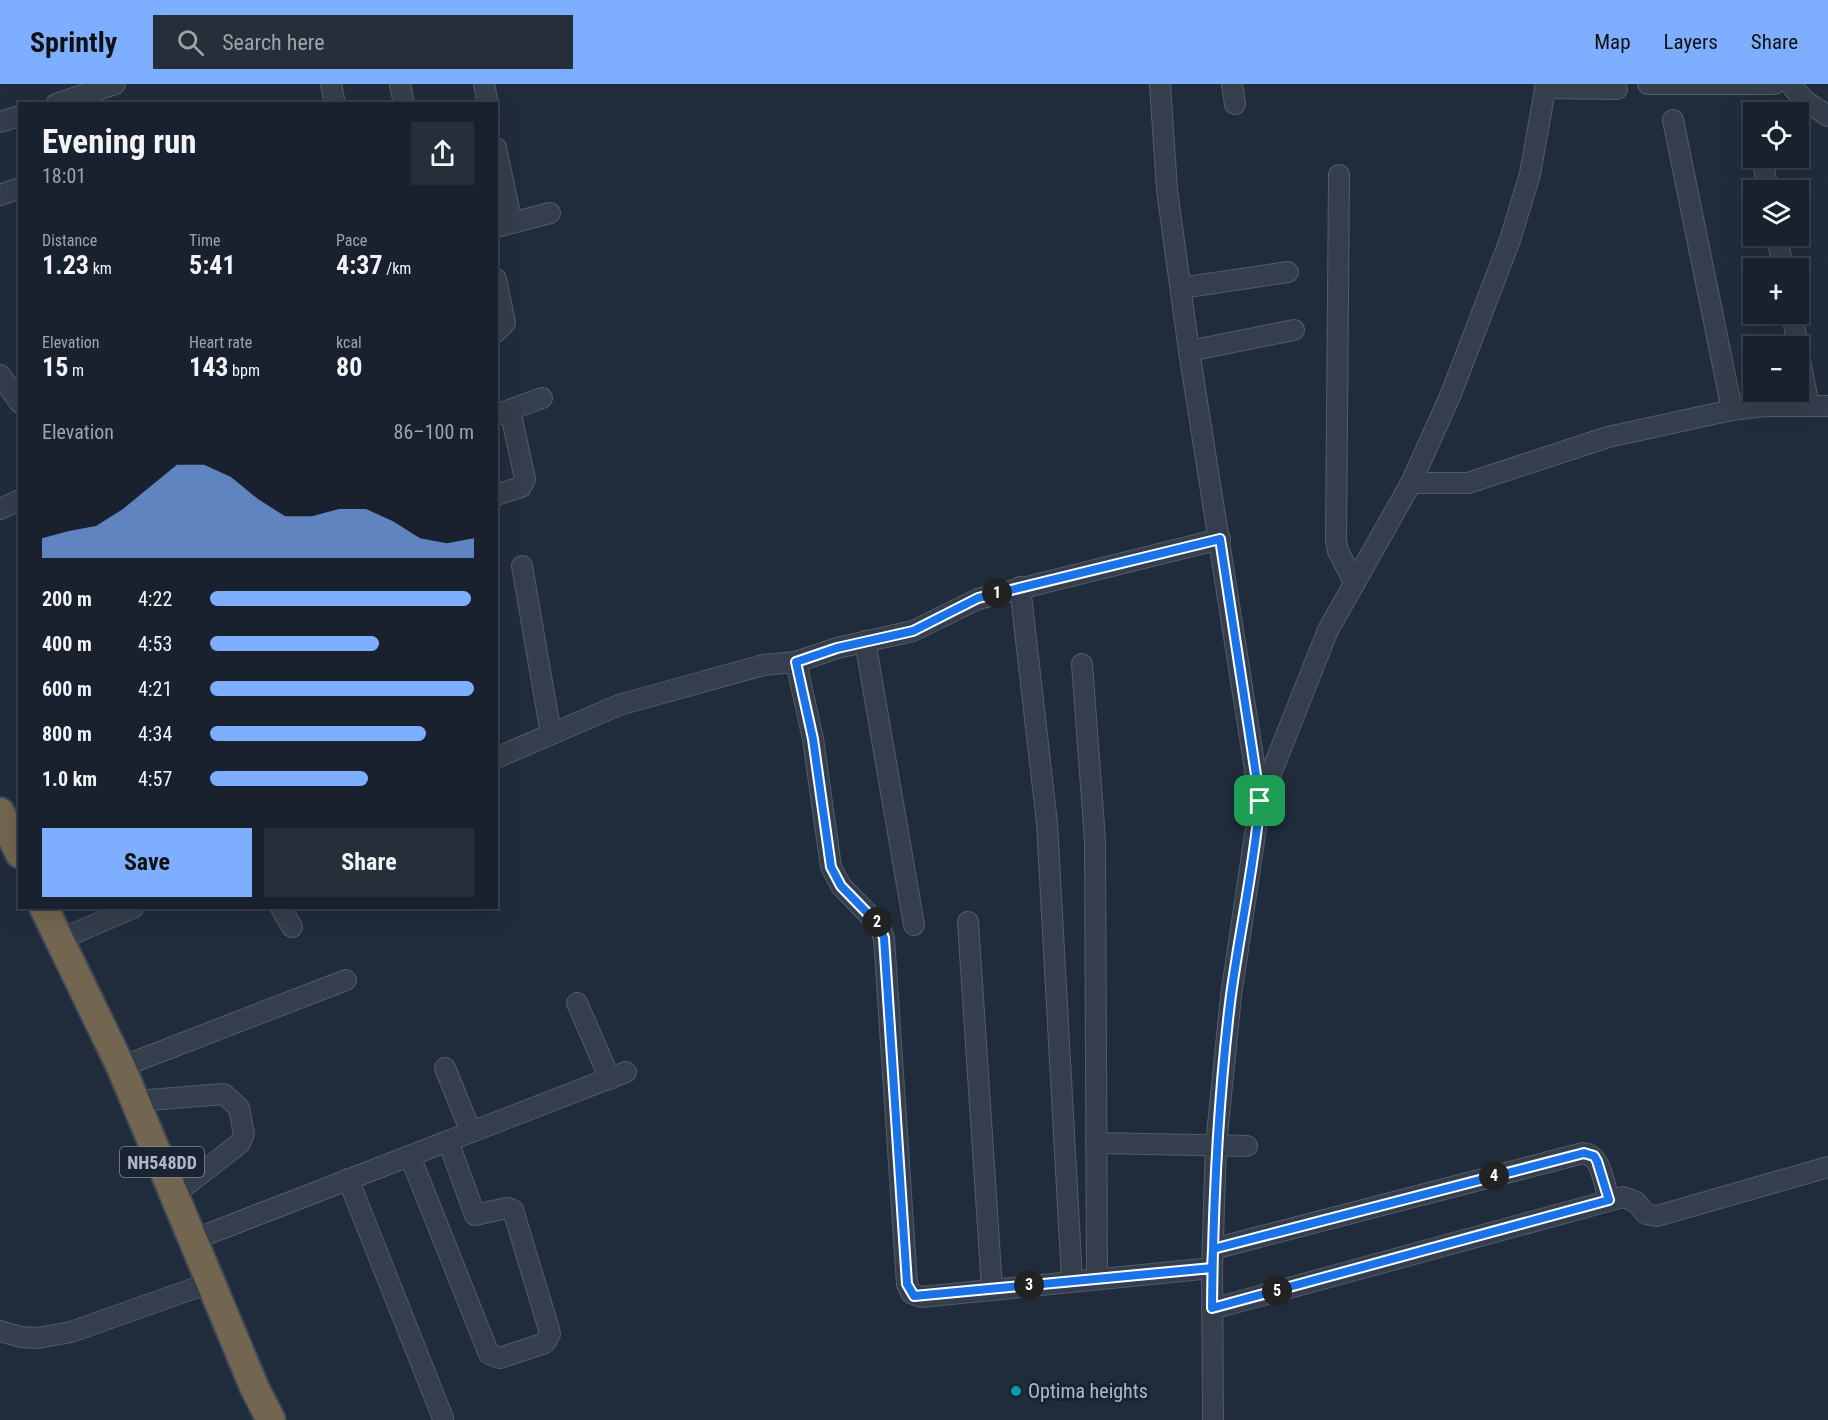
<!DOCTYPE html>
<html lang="en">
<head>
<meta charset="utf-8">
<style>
	:root { --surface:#18212d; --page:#252e39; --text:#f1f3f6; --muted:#9fa3aa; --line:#363e49; --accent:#7daeff }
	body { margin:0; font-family:"Roboto Condensed",sans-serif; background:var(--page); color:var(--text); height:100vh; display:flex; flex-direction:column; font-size:22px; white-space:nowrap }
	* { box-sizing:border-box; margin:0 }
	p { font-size:20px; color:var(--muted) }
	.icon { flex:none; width:33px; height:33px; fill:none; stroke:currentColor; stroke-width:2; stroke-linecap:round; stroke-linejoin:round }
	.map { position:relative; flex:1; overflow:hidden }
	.panel { position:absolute; left:18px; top:18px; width:480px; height:807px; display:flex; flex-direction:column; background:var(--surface); border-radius:0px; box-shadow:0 6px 24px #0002,0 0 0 2px var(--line) }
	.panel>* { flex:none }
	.fabs { position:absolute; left:1743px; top:18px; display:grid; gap:12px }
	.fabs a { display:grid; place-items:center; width:66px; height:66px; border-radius:0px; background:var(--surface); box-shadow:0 6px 24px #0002,0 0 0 2px var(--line); font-size:30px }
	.pin { position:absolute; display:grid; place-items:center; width:51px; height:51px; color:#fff; margin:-26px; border-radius:12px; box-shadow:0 3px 9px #0006 }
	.km { position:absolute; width:30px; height:30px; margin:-15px; border-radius:50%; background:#222; color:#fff; font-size:16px; line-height:30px; text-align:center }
	.round { display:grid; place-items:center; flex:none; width:63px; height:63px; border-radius:0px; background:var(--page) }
	.headline { display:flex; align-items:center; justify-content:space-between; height:102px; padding:0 24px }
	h1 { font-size:33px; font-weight:700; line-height:45px }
	.stats { display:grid; grid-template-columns:repeat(3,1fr); gap:9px; height:102px; padding:6px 24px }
	.stats div { display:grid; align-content:center }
	.stats b { font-size:26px; font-weight:700 }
	.stats small { font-size:16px; font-weight:400 }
	.stats p { font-size:16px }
	.chart { height:168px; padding:12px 24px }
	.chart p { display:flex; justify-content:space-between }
	.chart svg { width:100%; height:108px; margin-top:6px; fill:var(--accent); opacity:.7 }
	.button { display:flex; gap:12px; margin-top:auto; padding:12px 24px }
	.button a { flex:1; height:69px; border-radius:0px; background:var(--accent); color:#111; font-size:24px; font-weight:700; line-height:69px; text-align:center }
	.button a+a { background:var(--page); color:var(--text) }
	ul { padding:0 24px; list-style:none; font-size:20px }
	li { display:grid; grid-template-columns:96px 72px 1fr; align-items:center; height:45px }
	li i { height:15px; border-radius:8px; background:var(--accent) }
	header { display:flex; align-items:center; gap:36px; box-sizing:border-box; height:84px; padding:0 30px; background:var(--accent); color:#111 }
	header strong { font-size:28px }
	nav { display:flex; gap:33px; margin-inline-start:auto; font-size:21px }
	.search { width:420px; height:54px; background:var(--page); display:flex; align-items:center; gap:15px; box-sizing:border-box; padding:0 21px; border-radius:0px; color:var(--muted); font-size:22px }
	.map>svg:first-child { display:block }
</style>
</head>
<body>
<header>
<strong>Sprintly</strong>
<div class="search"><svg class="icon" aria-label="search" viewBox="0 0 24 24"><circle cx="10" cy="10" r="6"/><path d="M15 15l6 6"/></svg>Search here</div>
<nav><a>Map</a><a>Layers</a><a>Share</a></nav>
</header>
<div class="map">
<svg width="1828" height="1336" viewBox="0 0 1828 1336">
	<rect width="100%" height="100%" fill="#202c3c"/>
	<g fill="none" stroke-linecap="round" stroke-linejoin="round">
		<defs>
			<g id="minor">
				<path d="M331,0L335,20"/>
				<path d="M400,0L404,20"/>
				<path d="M484,0L488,20"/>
				<path d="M1160,0L1167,106L1189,267L1260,717L1231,912L1216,1061L1212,1184L1213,1336"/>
				<path d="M1232,0L1235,20"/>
				<path d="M1648,0H1774"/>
				<path d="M1790,0L1804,16L1828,32"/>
				<path d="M1545,4L1617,5"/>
				<path d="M56,20L115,0"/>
				<path d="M1673,36L1732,326"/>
				<path d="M0,38L20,32"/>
				<path d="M496,64L512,139"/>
				<path d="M1762,74L1768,106"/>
				<path d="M1339,91L1336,457L1338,467L1354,498"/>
				<path d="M0,111L20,104"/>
				<path d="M496,143L550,129"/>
				<path d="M1777,152L1783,184"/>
				<path d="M496,195L505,239L496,248"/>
				<path d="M1181,204L1288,188"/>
				<path d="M1792,230L1798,262"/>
				<path d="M1798,266L1809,322"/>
				<path d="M1189,267L1294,246"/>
				<path d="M0,291L20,319"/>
				<path d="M496,331L542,314"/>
				<path d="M1411,399H1468L1608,353L1732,326L1764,322H1828"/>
				<path d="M496,411L521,403L525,395L510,326"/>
				<path d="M0,425L20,416"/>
				<path d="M522,482L551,650"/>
				<path d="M1020,503L1047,739L1072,1196"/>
				<path d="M865,557L914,841"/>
				<path d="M796,578L813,655L831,783L841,802L879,841L884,854L907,1200L911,1209L921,1213L1212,1184"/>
				<path d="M1082,580L1095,756L1097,1194"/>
				<path d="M496,674L619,621L763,581L796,578L837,564L913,547L978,515L1220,455"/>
				<path d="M1260,717L1328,546L1411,399L1451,310L1510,156L1530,90L1546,0"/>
				<path d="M281,824L292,843"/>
				<path d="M968,838L992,1204"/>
				<path d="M59,856L133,824"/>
				<path d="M577,919L610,995"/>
				<path d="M121,983L346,896"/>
				<path d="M445,984L471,1048"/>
				<path d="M136,1017L224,1010L239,1024L244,1050L240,1059L176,1109"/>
				<path d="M1096,1059L1247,1062"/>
				<path d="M410,1072L489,1270L500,1274L545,1259L550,1250L548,1242L513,1126L507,1124L475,1131L448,1057"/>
				<path d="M348,1095L443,1334"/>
				<path d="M195,1155L626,988"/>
				<path d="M1213,1165L1583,1069C1602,1071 1604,1101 1609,1116"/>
				<path d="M1212,1225L1623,1113L1636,1118L1646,1130L1657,1132L1828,1083"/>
				<path d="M0,1247L21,1253L38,1254L71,1248L212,1198"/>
			</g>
			<g id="highway">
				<path d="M0,728L20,770"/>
				<path d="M44,824L121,983L255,1305L271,1336"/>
			</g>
		</defs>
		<use href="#minor" stroke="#525b6a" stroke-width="22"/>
		<use href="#highway" stroke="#3f4857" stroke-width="32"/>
		<use href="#minor" stroke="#343e4c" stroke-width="20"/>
		<use href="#highway" stroke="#736650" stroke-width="28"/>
	</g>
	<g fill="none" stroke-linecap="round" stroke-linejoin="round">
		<defs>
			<path id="route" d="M1260,717L1220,455L978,514L913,547L837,564L796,578L813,655L831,783L841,802L879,841L884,854L907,1200L914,1212L1212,1184L1213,1165L1584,1069L1594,1072L1597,1077L1609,1116L1212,1224C1213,1119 1218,1015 1231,911C1240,846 1254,782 1260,717"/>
		</defs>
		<use href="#route" stroke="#fff" stroke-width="12"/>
		<use href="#route" stroke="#1a73e8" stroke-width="8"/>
	</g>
	<circle fill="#0f9aa8" stroke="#192331" stroke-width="2" cx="1016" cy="1307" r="6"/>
	<g text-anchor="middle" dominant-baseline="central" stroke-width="6" stroke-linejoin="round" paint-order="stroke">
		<rect fill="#192331" stroke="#828b9b" stroke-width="1.5" x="120" y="1063" width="84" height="30" rx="4.5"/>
		<g font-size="18" font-weight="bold" fill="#afb8c8">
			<text x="162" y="1078">NH548DD</text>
		</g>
		<g font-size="20" fill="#afb8c8" stroke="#192331" text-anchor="start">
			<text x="1028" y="1307">Optima heights</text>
		</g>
	</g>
</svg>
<div class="fabs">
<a><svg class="icon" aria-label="locate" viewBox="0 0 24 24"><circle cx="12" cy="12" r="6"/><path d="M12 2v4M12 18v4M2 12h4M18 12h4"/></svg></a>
<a><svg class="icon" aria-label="layers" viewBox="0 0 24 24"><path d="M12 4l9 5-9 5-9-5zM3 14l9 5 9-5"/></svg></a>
<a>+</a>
<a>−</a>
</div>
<div class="pin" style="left:1260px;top:717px;background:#1e9e55"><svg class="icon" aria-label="arrive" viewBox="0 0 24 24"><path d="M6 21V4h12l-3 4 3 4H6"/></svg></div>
<b class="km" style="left:997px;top:509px">1</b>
<b class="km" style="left:877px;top:838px">2</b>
<b class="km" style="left:1029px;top:1201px">3</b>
<b class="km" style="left:1494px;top:1092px">4</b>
<b class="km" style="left:1277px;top:1207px">5</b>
<section class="panel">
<div class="headline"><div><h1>Evening run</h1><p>18:01</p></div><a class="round"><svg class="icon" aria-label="share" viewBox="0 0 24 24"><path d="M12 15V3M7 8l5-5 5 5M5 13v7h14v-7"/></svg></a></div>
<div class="stats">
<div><p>Distance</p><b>1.23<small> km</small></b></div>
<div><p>Time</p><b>5:41</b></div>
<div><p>Pace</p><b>4:37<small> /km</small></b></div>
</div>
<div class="stats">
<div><p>Elevation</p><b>15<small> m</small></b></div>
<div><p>Heart rate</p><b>143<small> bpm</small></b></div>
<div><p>kcal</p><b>80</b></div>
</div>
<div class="chart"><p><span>Elevation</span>86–100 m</p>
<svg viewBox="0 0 160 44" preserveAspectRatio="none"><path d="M0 44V36L10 33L20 31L30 24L40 15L50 6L60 6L70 11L80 20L90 27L100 27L110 24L120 24L130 29L140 36L150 38L160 36V44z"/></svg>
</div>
<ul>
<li><b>200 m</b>4:22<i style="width:99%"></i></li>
<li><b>400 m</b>4:53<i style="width:64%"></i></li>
<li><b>600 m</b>4:21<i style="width:100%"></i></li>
<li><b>800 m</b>4:34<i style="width:82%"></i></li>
<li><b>1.0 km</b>4:57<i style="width:60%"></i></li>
</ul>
<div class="button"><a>Save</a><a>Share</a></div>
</section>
</div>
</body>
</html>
